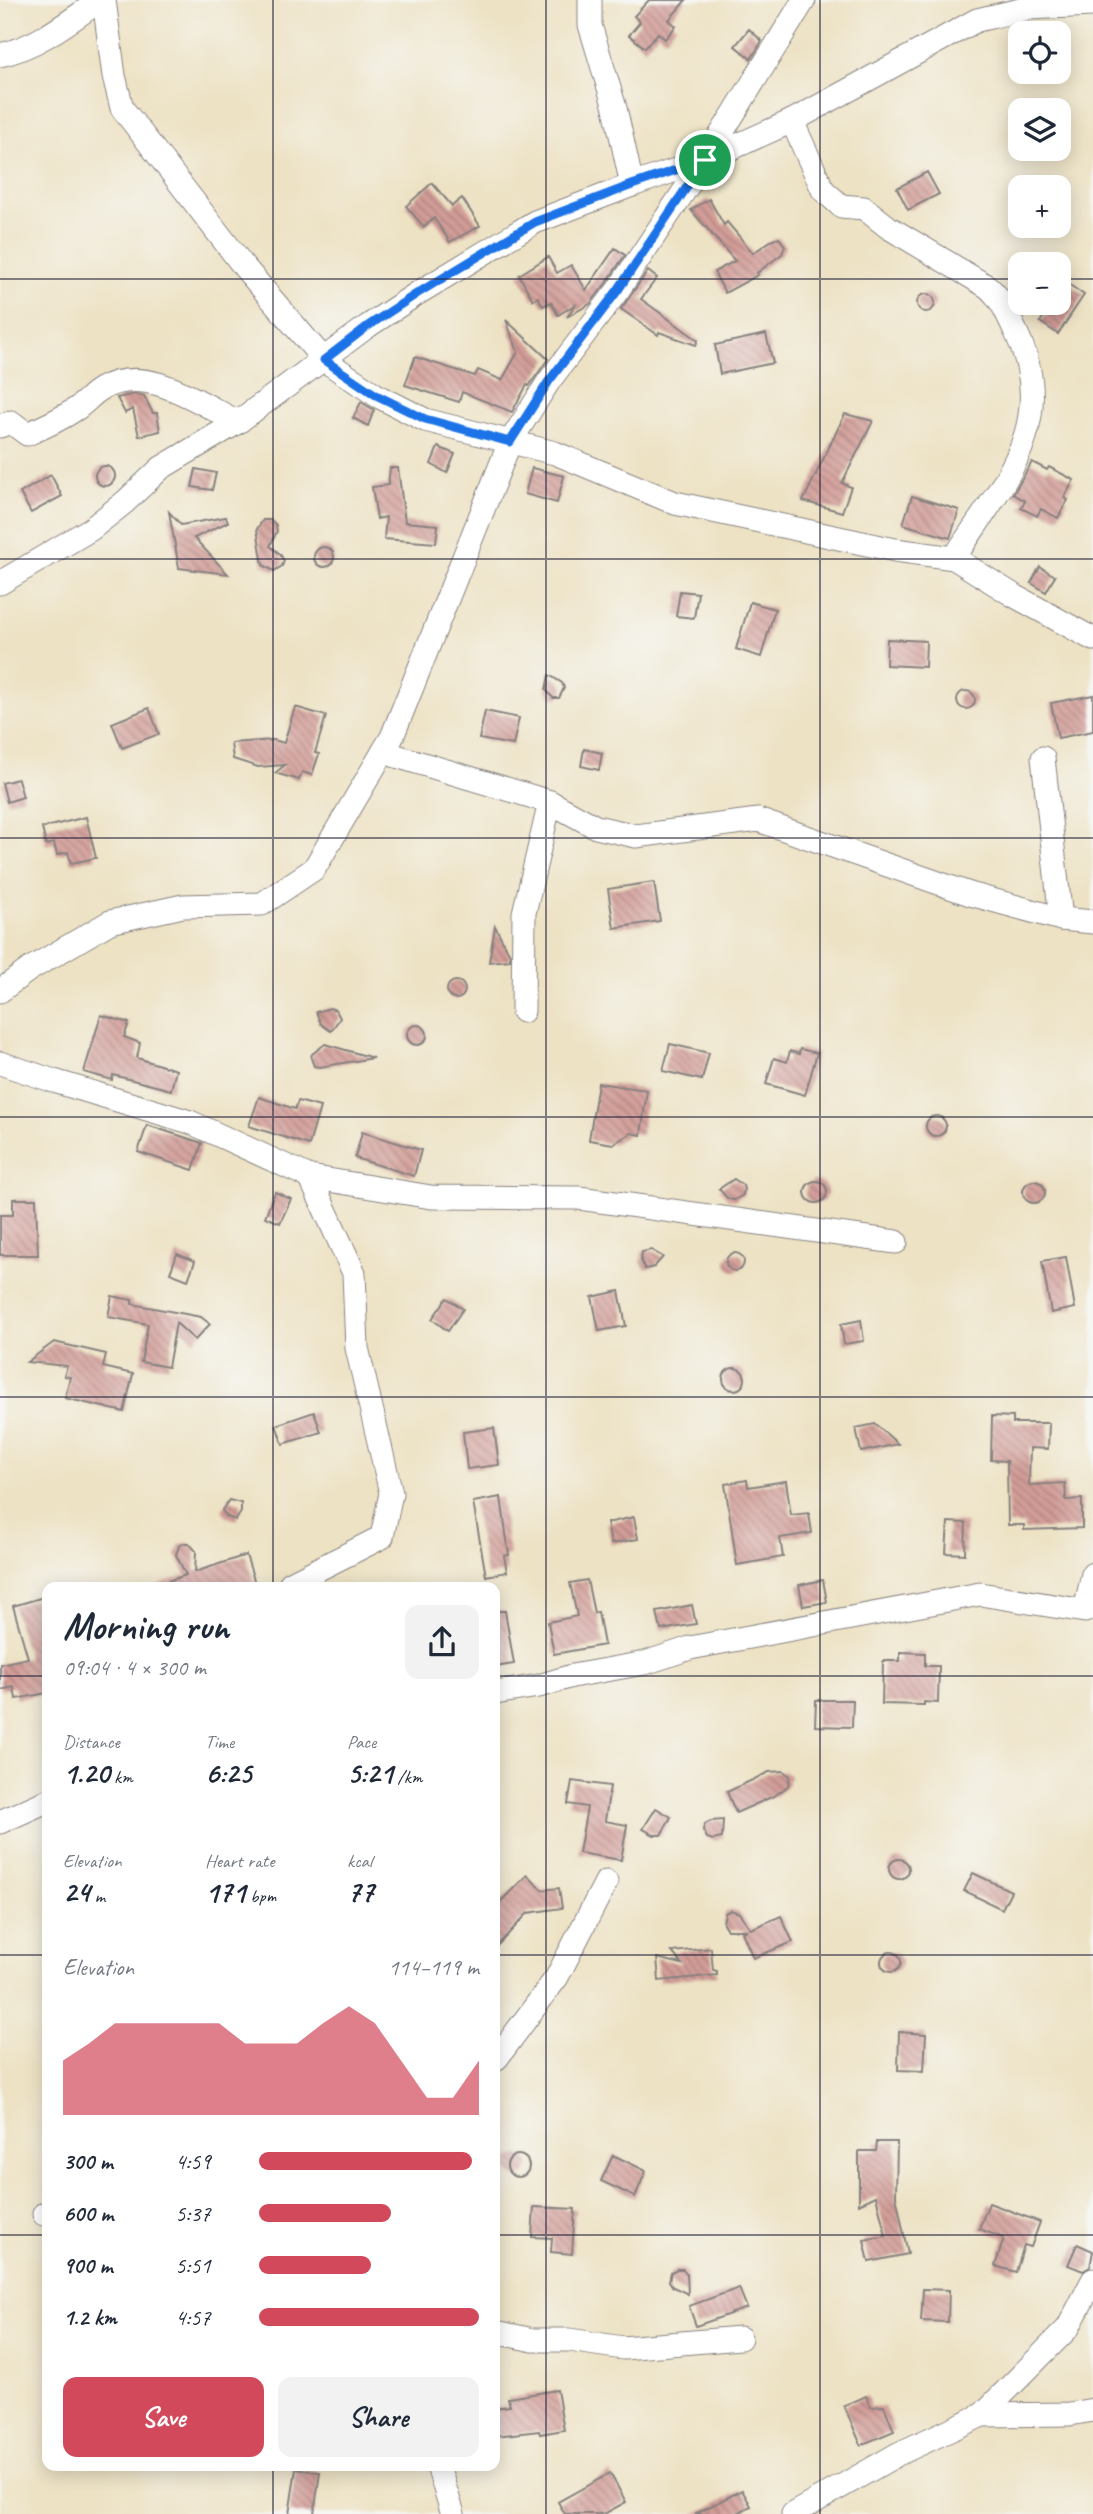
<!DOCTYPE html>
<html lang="en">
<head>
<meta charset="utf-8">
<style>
	:root { --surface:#fff; --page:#f2f2f3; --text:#1f2937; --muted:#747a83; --accent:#d1495b }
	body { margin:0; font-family:Caveat,sans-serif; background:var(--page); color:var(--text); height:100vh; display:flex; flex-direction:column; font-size:26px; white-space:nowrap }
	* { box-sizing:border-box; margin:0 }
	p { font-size:23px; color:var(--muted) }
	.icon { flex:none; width:38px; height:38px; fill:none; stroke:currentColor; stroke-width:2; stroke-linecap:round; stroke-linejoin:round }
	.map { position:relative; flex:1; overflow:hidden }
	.drawer { position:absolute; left:42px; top:1582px; width:458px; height:889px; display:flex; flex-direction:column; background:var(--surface); border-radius:14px; box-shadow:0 4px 18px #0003 }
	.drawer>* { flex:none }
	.fabs { position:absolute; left:1008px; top:21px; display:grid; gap:14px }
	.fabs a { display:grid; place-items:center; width:63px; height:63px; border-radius:14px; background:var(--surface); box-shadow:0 4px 18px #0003; font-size:35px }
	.pin { position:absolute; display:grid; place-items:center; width:60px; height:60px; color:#fff; margin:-30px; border:4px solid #fff; border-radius:50%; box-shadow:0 2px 7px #0007 }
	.round { display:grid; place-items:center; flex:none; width:74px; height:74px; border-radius:14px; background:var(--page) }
	.headline { display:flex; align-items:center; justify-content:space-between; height:119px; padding:0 21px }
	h1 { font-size:38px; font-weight:700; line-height:52px }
	.stats { display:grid; grid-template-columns:repeat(3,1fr); gap:10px; height:119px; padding:7px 21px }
	.stats div { display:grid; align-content:center }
	.stats b { font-size:30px; font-weight:700 }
	.stats small { font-size:19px; font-weight:400 }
	.stats p { font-size:19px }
	.chart { height:196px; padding:14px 21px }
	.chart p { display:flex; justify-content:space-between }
	.chart svg { width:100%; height:126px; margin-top:7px; fill:var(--accent); opacity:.7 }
	.cta { display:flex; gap:14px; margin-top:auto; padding:14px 21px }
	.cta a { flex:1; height:80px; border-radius:14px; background:var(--accent); color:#fff; font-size:28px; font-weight:700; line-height:80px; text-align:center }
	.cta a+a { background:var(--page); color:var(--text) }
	ul { padding:0 21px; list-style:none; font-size:23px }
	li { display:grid; grid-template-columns:112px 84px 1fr; align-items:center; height:52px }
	li i { height:18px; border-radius:9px; background:var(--accent) }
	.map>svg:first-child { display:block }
</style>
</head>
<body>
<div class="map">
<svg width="1093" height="2514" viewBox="0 0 1093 2514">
	<defs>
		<pattern id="building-back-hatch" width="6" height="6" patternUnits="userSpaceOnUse" patternTransform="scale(1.75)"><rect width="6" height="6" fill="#d39d98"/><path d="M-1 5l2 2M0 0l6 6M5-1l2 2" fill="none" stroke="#ab807d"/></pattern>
	</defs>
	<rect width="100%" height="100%" fill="#f6f6f2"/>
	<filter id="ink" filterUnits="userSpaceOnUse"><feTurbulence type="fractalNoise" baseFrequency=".0143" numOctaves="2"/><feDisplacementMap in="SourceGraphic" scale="14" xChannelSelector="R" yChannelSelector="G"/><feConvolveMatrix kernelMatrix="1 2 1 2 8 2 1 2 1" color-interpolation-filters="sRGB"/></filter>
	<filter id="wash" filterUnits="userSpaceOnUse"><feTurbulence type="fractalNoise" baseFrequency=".00686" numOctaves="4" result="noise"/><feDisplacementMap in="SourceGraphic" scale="28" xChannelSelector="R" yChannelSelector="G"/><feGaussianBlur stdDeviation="1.57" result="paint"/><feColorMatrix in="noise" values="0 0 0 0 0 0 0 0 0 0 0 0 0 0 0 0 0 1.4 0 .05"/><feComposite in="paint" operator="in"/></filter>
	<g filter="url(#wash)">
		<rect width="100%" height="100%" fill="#ede2c4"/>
		<g id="blocks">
			<g fill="url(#building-back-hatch)">
				<path d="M649,0H686L669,20L676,26L665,39L658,33L645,48L629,35L640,22L634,16Z"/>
				<path d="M749,29L762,41L751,59L735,46Z"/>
				<path d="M927,172L939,194L908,210L897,188Z"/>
				<path d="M432,183L452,206L462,198L480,226L450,242L434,218L424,227L406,206Z"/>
				<path d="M709,199L724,225L727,222L753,253L775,238H779L785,246L782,254L757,273L758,275L725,293L714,272L735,261L691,210Z"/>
				<path d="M615,248L625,255L607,282L590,304L567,317L576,304L558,315L551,302L543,306L538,297L533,300L519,275L548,257L557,273L571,265L586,290Z"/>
				<path d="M648,271L657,278L641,299L698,340L696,345L659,332L658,335L621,309Z"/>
				<path d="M1067,283L1084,295L1058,334L1040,322L1053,303H1059V295Z"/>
				<circle cx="926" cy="303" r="9"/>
				<path d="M506,320L548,359L529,386L527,385L512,412L462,392L459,402L405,385L415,357L475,376L478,370L502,380L518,352Z"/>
				<path d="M766,334L773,363L720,374L715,345Z"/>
				<path d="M135,394L144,396L153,413H157L160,431L139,436L133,409L125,413L117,398Z"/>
				<path d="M361,402L374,410L368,426L353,418Z"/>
				<path d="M845,414L873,421L842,483L851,487L842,512L803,501Z"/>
				<path d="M438,447L455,454L447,473L431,464Z"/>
				<path d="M1032,462L1047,470L1049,467L1074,480L1064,498L1068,500L1058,518L1041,509L1037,516L1021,508L1025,501L1013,494Z"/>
				<circle cx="105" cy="476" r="10"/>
				<path d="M390,468H398L405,522L438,525L436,543L384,539L386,517L377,519L372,487L388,485Z"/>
				<path d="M532,468L564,476L557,503L525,494Z"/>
				<path d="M196,469L216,473L212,490L192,487Z"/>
				<path d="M51,475L62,496L31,513L20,493Z"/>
				<path d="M912,496L959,510L950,538L903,524Z"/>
				<path d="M169,512L181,525L226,517L228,522L194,538L228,574L179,568Z"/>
				<path d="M263,520H271L276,525L277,531L270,546L280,554L284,561L282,566L274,571L263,565L257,529Z"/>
				<circle cx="324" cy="557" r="10"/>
				<path d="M1040,567L1055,576L1046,592L1031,583Z"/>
				<path d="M680,591L698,593L694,618L676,616Z"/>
				<path d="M750,602L775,609L761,657L736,649Z"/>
				<path d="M887,639L926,641L925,667L886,665Z"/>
				<path d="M549,675L562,683L564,688L559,698H553L546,690Z"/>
				<circle cx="966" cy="700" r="9"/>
				<path d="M1093,695V731L1058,738L1051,703Z"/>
				<path d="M295,707L326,716L315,753L319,754L312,775L302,772L299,780L275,773L285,765L258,767L233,759L231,743L274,740L284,743Z"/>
				<path d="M149,708L159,734L122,748L112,723Z"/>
				<path d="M485,711L519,718L513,745L479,739Z"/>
				<path d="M584,749L602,753L599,770L581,766Z"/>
				<path d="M18,779L23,797L7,802L2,783Z"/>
				<path d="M86,817L96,858L71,863L68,852L57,855L54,843L46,845L42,828Z"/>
				<path d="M654,882L660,921L614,928L608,889Z"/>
				<path d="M495,926L510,955V960L489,962Z"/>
				<circle cx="456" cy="990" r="9"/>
				<path d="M330,1008L336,1010L340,1018L331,1031L321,1024L316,1012Z"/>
				<path d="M101,1015L129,1023L124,1037L140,1043L137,1058L176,1070L171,1090L113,1075L112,1080L84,1072Z"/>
				<circle cx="417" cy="1035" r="10"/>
				<path d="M325,1044L373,1058L320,1067L314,1066L311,1058L312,1054Z"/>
				<path d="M670,1044L709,1053L702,1080L663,1071Z"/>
				<path d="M800,1049L817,1053L805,1095L766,1084L774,1058L787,1062L790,1051L799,1054Z"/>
				<path d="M598,1083L647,1090L641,1135L631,1133L613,1144L589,1140Z"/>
				<path d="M259,1097L295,1109L298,1101L320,1107L309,1145L249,1126Z"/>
				<circle cx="936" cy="1126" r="10"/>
				<path d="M147,1125L202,1143L193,1170L138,1152Z"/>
				<path d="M362,1132L421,1150L414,1176L355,1158Z"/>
				<path d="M734,1179L743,1185L744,1190L743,1195L734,1200L728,1199L719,1189Z"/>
				<circle cx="1034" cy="1192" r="11"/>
				<circle cx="816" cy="1192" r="11"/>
				<path d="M275,1192L291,1199L280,1223L265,1217Z"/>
				<path d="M13,1199H36L38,1255H0V1215H13Z"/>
				<path d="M651,1250L663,1257L654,1267L645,1269L641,1261L642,1252Z"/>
				<circle cx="735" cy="1262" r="9"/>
				<path d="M177,1254L195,1261L188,1280L170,1273Z"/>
				<path d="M1066,1257L1075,1308L1051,1313L1042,1261Z"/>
				<path d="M619,1291L626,1326L599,1331L592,1297Z"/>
				<path d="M112,1296L132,1300V1304L201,1317L210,1324L195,1340L176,1323L168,1367L141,1362L148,1324L108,1317Z"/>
				<path d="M447,1298L463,1309L448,1331L432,1319Z"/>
				<path d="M861,1320L864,1341L844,1344L841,1324Z"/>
				<path d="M54,1342L106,1354L103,1367L133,1374L124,1412L65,1398L70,1377L64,1376L67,1366L27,1362Z"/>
				<circle cx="734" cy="1379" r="11"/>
				<path d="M314,1412L321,1432L283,1444L276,1425Z"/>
				<path d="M992,1416L1013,1417V1423H1049L1048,1449L1030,1448L1029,1485L1065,1483L1066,1500L1082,1499V1528L1024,1530V1525H1008L1007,1461L991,1460Z"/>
				<path d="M875,1424L898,1444L861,1452L856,1428Z"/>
				<path d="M494,1428L499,1465L467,1469L463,1432Z"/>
				<path d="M747,1480L748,1487L786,1481L791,1515L809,1513L812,1533L780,1538L783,1557L737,1565L725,1484Z"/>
				<path d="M501,1497L509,1555L504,1556L507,1572L486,1576L473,1502Z"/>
				<path d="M229,1500L241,1503V1512L236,1520L227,1517L222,1510Z"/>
				<path d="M634,1517L638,1539L611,1544L607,1523Z"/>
				<path d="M948,1522L966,1523L965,1554L946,1553Z"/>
				<path d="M184,1543H189L196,1551L195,1572L246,1555L255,1583L243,1587H159V1584L186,1575L176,1555L179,1546Z"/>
				<path d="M587,1580L594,1613L598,1612L604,1645L554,1654L548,1622L577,1616L570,1583Z"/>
				<path d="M823,1580L827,1602L803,1606L799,1585Z"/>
				<path d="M47,1596V1693L16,1699L14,1687L0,1690V1664L28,1658L13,1606Z"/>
				<path d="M692,1605L696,1624L661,1630L657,1612Z"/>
				<path d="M495,1611H505L514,1664L495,1667Z"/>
				<path d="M900,1652L925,1653V1666H939L938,1703L924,1702V1705L882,1704L883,1661H900Z"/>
				<path d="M816,1700H853L852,1727L815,1726Z"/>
				<path d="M783,1771L790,1776L788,1786L776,1795L736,1813L727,1792L769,1772Z"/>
				<path d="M572,1781L610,1786L605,1821L627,1825L621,1860L579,1853L587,1807L568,1804Z"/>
				<path d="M656,1808L671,1817L661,1835H654L643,1829Z"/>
				<path d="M723,1820L722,1838L713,1840L707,1838L703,1830L705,1824L711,1821Z"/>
				<circle cx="899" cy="1869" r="10"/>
				<path d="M973,1873L1011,1891L1002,1909L964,1891Z"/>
				<path d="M527,1875L542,1890L559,1888L562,1908L528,1913L495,1948V1907Z"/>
				<path d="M731,1910L739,1913L751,1929L781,1916L793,1942L753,1958L742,1932L747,1930H727L723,1923L725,1913Z"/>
				<path d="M711,1948L713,1970L717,1971V1975L659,1981L657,1958L682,1964L672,1952Z"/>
				<circle cx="891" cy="1962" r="10"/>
				<path d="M899,2032L926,2034L924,2071L898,2070Z"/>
				<path d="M877,2142H897L896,2196L908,2254L869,2262L864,2240L886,2236L876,2196L859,2204V2151H876Z"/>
				<path d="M613,2155L646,2171L635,2197L601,2181Z"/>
				<circle cx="518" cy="2166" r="11"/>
				<path d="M989,2203L1040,2222L1031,2247L1024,2245L1016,2272L995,2266L1004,2238L979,2229Z"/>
				<path d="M534,2207L575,2209L572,2254L551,2252L552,2238L532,2237Z"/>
				<path d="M1077,2244L1093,2251L1090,2267L1083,2271L1068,2265Z"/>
				<path d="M677,2269H683L687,2274L688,2294L673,2287L669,2281L671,2272Z"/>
				<path d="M739,2288L747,2308L696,2326L689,2306Z"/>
				<path d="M923,2289L949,2290L948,2322L921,2321Z"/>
				<path d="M557,2390L564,2430L540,2434L539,2431L495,2436V2408L510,2406L508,2398Z"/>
				<path d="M866,2396L871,2407L884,2406L894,2431L861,2445L844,2406Z"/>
				<path d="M296,2469L320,2472L314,2514H289Z"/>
				<path d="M610,2473L626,2502L604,2514H565L558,2502Z"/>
				<path d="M742,2490L751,2506L736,2514H695Z"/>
			</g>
		</g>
	</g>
	<g filter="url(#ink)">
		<use href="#blocks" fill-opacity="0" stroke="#888280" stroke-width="2"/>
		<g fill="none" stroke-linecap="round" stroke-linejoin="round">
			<defs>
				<g id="minor">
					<path d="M104,0L114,76L122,108L245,268L324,360L376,395L425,420L555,453L675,503L895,550L954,558L1013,595L1093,639"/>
					<path d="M590,0V25L615,108L632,185"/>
					<path d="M0,55C37,47 70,21 100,0"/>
					<path d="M792,121L823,190L841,206L864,208L888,227L988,287C1002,299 1008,316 1016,332C1060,424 1002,484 954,558"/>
					<path d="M0,426L11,422L27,434C44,427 61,419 76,409C85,403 92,394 101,389C146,363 197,402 238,422"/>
					<path d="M0,583L91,529L125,502L161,468L238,422L368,326L418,293L535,222L632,185L705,160L792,121L977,20L1029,8L1093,5"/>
					<path d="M383,752L392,737L510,442L549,381L618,290L705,160L804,0"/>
					<path d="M1043,758L1061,919"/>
					<path d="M0,991L30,969L110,922L183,906L262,904L314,869L383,752L550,802L596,827L636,836L758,820L970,894L1061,919L1093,922"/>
					<path d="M523,1011L524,913L550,802"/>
					<path d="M0,1063L54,1081L190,1122L310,1177L431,1197L579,1198L896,1242"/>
					<path d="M291,1587V1583L382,1537L391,1493L357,1348L354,1273L310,1177"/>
					<path d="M495,1693L539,1686L572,1676L645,1663L690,1648L980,1594L1085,1611L1093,1574"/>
					<path d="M0,1822L47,1801"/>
					<path d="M495,2057L497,2058L557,1977L606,1882"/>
					<path d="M44,2214H47"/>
					<path d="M495,2332L533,2340H569L623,2348L740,2338"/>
					<path d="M982,2415L1068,2328L1093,2280"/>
					<path d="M438,2466L453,2514"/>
					<path d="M793,2514L898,2454L982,2415L1070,2414L1093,2410"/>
				</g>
			</defs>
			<use href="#minor" stroke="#888280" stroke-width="25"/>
			<use href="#minor" stroke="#fff" stroke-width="23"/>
		</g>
	</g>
	<g fill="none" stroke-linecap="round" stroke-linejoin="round" filter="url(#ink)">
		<defs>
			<path id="route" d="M705,160L618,290L549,381L510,442L425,419L376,395L324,360L368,326L418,293L535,222L632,185Z"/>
		</defs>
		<use href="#route" stroke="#fff" stroke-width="14"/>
		<use href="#route" stroke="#1a73e8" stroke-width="9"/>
	</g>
	<path fill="none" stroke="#22223b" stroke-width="2" stroke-opacity="0.55" d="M273,0V1587M546,0V2514M820,0V2514M0,279H1020M1059,279H1093M0,559H1093M0,838H1093M0,1117H1093M0,1397H1093M0,1676H47M495,1676H1093M0,1955H47M495,1955H1093M0,2235H47M495,2235H1093M273,2466V2514"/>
</svg>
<div class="fabs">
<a><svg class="icon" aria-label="locate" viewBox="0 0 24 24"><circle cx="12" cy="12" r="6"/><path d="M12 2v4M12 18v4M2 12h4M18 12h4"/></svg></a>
<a><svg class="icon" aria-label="layers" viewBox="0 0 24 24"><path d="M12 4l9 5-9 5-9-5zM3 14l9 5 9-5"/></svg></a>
<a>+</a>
<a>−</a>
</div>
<div class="pin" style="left:705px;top:160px;background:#1e9e55"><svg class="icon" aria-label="arrive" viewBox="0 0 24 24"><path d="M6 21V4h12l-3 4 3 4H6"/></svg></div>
<section class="drawer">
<div class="headline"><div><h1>Morning run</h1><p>09:04 · 4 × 300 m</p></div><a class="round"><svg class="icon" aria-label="share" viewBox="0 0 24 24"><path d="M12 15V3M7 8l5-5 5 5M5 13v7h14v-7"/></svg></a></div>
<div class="stats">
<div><p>Distance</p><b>1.20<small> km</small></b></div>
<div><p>Time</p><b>6:25</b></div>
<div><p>Pace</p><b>5:21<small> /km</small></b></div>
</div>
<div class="stats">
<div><p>Elevation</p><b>24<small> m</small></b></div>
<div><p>Heart rate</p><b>171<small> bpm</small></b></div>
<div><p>kcal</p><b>77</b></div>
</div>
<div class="chart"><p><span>Elevation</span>114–119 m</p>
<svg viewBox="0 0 160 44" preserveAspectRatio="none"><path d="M0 44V25L10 19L20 12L30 12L40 12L50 12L60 12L70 19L80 19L90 19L100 12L110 6L120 12L130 25L140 38L150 38L160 25V44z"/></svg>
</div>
<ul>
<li><b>300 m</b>4:59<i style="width:97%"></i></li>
<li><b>600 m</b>5:37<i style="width:60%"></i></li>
<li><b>900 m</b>5:51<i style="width:51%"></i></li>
<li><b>1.2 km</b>4:57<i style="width:100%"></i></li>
</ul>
<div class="cta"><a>Save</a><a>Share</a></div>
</section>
</div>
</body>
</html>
